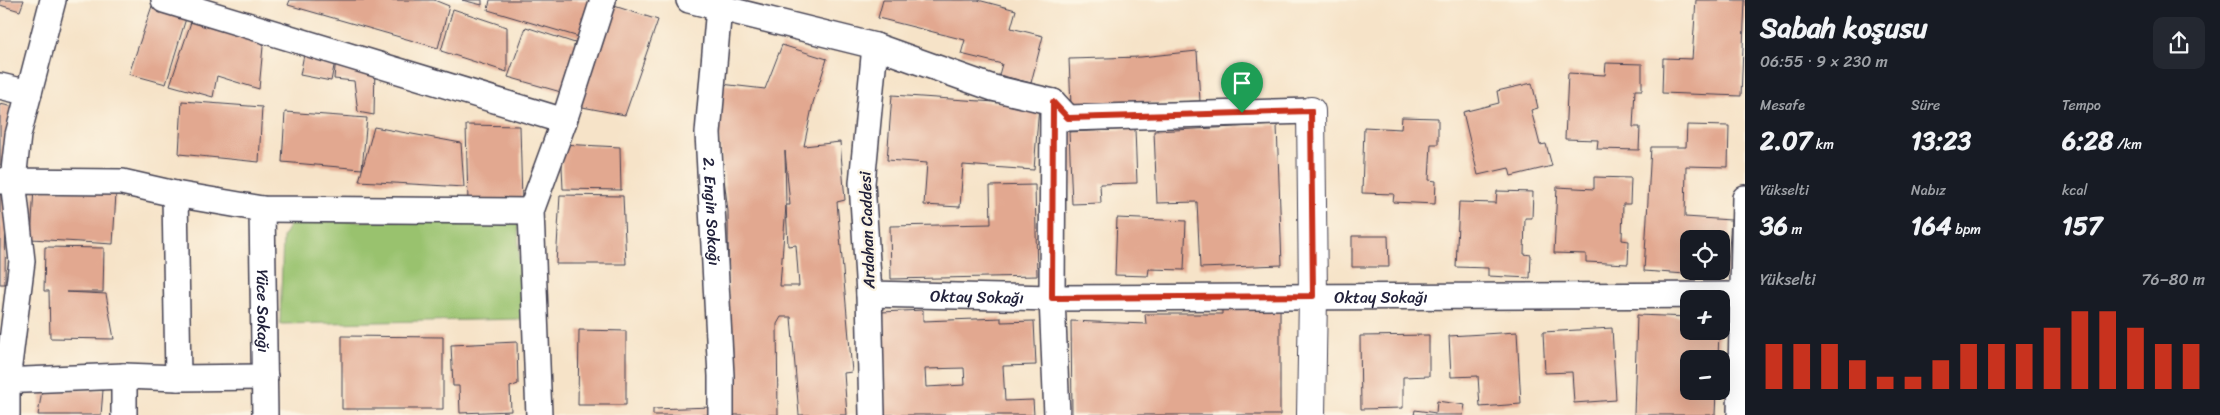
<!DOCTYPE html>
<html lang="tr">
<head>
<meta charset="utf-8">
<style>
	:root { --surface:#171b24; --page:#242831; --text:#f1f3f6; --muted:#9ea1a6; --accent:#c8321e }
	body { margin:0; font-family:Sriracha,sans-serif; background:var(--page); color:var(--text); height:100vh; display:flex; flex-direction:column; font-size:19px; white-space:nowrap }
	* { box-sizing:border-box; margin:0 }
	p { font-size:16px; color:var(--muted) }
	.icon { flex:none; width:28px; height:28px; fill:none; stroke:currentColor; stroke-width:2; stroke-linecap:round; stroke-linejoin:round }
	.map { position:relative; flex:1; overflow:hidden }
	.details { display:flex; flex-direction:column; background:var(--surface); width:475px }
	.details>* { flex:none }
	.fabs { position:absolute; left:1680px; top:230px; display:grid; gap:10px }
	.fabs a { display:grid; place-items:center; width:50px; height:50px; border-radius:10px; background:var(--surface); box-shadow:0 5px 20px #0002; font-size:25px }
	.pin { position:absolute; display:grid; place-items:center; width:42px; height:42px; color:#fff; margin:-51px -21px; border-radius:50% 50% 50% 0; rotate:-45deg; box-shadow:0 0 5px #0007 }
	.pin .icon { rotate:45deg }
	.round { display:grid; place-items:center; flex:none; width:52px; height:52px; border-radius:10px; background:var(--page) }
	.head { display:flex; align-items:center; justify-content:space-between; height:85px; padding:0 15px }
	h1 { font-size:28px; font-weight:700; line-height:38px }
	.metrics { display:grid; grid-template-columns:repeat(3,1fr); gap:8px; height:85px; padding:5px 15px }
	.metrics div { display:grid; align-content:center }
	.metrics b { font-size:25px; font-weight:700 }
	.metrics small { font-size:14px; font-weight:400 }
	.metrics p { font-size:14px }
	.chart { height:140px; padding:10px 15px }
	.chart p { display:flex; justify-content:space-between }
	.chart svg { width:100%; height:90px; margin-top:5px; stroke:var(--accent); stroke-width:6 }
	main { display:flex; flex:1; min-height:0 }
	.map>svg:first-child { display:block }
</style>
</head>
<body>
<main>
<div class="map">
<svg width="1745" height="415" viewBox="0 0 1745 415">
	<rect width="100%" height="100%" fill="#fcf5e5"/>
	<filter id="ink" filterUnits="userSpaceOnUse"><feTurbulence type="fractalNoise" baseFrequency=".02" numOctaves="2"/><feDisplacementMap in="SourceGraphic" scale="10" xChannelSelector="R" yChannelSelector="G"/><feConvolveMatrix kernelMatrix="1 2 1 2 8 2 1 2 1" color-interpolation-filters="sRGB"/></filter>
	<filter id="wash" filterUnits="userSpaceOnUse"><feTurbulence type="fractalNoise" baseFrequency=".0096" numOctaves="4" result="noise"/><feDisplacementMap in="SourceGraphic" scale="20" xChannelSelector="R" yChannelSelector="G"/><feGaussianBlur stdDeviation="1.12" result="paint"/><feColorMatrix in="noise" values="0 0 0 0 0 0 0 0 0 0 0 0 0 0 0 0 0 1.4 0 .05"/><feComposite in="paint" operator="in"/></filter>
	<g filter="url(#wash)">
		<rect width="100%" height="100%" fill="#f6e3c8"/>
		<path fill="#99c26e" stroke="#5e7254" d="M511,219L518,224L522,319L280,324L283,237L291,222Z"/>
		<g id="blocks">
			<g fill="#e2a890" fill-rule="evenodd">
				<path d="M0,0H24L20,11L0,5Z"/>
				<path d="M290,0H434L449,6L438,48L288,5Z"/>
				<path d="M462,0H482V5Z"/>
				<path d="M490,0H598L586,39L488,10Z"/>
				<path d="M883,0H978L1016,10L1011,28L1043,36L1031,83L999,75L1002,64L961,54L965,40L878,18Z"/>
				<path d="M1696,0H1745L1741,96L1662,93L1663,58L1692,59Z"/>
				<path d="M608,4L658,20L625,115L577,106Z"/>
				<path d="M152,6L187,15L166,84L129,74Z"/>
				<path d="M453,9L507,27V72L441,51Z"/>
				<path d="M193,16L264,36L259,89L217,76L213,97L170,85Z"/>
				<path d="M526,27L584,46L568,94L508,77Z"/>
				<path d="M782,45L827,59L813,103L804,146L840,142L845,200L837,202L852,372L844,373L847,415H799L791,317H781L777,324L778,415H729L728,211L717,122L721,84L765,89ZM785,151L790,205H786ZM786,205L788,246L796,245L799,286H780Z"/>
				<path d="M305,49L336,56L331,81L300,75Z"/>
				<path d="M1197,51L1200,101L1071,106L1069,59L1141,57Z"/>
				<path d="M336,56L375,65L374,115L358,112L354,81L334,79Z"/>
				<path d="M1606,63L1642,64V90H1635L1633,127H1640L1639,150L1597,149L1598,140L1565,139L1568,73L1605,75Z"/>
				<path d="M1532,83L1538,108L1531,110L1540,145L1546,144L1552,166L1511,176L1509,168L1478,175L1463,112L1499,103L1497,91Z"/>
				<path d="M892,95L1039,105L1034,170L963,165L960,207L924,205L927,163L887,160Z"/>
				<path d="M182,101L262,107L259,162L179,154Z"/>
				<path d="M0,104L14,107L9,166L0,165Z"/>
				<path d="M285,112L367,118L362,169L282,162Z"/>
				<path d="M1402,117L1438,118V144H1431L1429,180L1436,181L1435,204L1393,202L1394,194L1362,193L1364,127L1401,129Z"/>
				<path d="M466,125L520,126L522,203L468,202Z"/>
				<path d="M1277,125L1282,265L1200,268L1197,202L1157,203L1154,131Z"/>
				<path d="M1687,125L1729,126L1728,167L1686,166L1685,217L1731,220L1727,277L1644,271L1651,147H1686ZM1689,239H1721V271H1689Z"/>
				<path d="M374,127L461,143L464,187L359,181Z"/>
				<path d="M1135,129L1137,183L1100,184L1101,203L1072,204L1069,132Z"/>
				<path d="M561,144L620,147L621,190L563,189Z"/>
				<path d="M1594,177L1631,178L1630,204H1623L1622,240L1629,241L1628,264L1586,262V254L1554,253L1557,187L1594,189Z"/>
				<path d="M1035,185L1037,276L891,279L890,226L991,224L990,186Z"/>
				<path d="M0,186H6L5,284H0Z"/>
				<path d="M34,188L116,193L113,244L31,239Z"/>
				<path d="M1497,191L1533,192L1532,218H1525L1524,254L1531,255L1530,278L1488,276V268L1456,267L1459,202L1496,203Z"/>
				<path d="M560,195L623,196L626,264H556Z"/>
				<path d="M1117,218L1186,221L1184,270L1149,269L1148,276L1115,275Z"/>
				<path d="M1352,236H1388L1389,267H1352Z"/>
				<path d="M45,247L104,248L103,292H66L106,294L114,339L50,338L49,291H44Z"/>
				<path d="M1222,306H1280V415H1072L1071,321L1146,324L1145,314H1222Z"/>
				<path d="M923,310V321L1001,318V322L1034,321L1036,365L1003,366L1005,401L1033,400L1034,415H885L881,312ZM964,368L965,385L926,387L925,369Z"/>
				<path d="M1637,315L1689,317V331H1719L1718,359H1689V391H1716L1715,415H1634Z"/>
				<path d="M1612,328L1616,400L1574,403L1572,372L1545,373L1543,332Z"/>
				<path d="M579,330L626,331V405H578Z"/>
				<path d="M1517,332L1521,404L1480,407L1478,376L1451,377L1449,336Z"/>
				<path d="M1429,335V376L1403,377V408L1361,409L1360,336Z"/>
				<path d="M342,336L443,337V409H342Z"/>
				<path d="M517,342L518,384L510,387L511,411L460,413L459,386H453L451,345Z"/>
				<path d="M42,390H103L101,415H38Z"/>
				<path d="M1437,401L1465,405L1463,415H1414L1415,410L1436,413Z"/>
				<path d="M712,407V415H653V409Z"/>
			</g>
		</g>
	</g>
	<g filter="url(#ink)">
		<use href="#blocks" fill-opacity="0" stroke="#423f50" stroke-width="1"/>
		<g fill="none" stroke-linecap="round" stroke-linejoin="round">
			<defs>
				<g id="minor">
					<path d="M164,0L564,121"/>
					<path d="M689,0L875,46L993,88L1053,102L1052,298L1057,415"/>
					<path id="s1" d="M719,7L708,133L721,376V415"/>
					<path d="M0,86L29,93"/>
					<path d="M1053,102L1068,118L1311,111"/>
					<path d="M0,181L122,182L175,194L262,209L531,211"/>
					<path d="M175,194L178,378"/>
					<path id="s2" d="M262,209L265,415"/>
					<path id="s3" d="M869,294L1052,298L1744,295"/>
					<path d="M124,376V415"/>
					<path d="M0,381L124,376L178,378L265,377"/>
					<path d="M7,415V381L22,261L13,180L18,135L53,0"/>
					<path d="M539,415L531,211L564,121L603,0"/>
					<path d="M872,415L869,294L862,183L875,46"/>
					<path d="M1740,415L1745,198"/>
				</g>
				<path id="tertiary" d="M1311,415L1313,296L1311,111"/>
			</defs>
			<use href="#minor" stroke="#423f50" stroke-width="28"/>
			<use href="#tertiary" stroke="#423f50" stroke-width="30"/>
			<use href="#minor" stroke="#fff" stroke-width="25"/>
			<use href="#tertiary" stroke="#fff" stroke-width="28"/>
		</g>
	</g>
	<g fill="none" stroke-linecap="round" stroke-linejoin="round" filter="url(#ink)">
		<defs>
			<path id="route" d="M1053,102L1068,118L1311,111L1313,296L1052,298Z"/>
		</defs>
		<use href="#route" stroke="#fff" stroke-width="10"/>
		<use href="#route" stroke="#c8321e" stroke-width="6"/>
	</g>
	<g text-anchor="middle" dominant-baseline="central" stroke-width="5" stroke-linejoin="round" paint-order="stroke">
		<g font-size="16" fill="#22223b" stroke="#fcf5e5">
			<text stroke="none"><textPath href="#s1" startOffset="205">2. Engin Sokağı</textPath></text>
			<text transform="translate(867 230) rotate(-92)">Ardahan Caddesi</text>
			<text stroke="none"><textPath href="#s3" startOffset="108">Oktay Sokağı</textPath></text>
			<text stroke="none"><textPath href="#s3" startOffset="512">Oktay Sokağı</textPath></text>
			<text stroke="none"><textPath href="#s2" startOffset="102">Yüce Sokağı</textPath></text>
		</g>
	</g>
</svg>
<div class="fabs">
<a><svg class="icon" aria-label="locate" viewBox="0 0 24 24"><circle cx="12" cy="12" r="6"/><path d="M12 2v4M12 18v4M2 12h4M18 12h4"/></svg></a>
<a>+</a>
<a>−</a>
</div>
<div class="pin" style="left:1242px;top:113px;background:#1e9e55"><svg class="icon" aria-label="arrive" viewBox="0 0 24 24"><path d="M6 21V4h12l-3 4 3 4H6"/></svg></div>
</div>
<section class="details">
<div class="head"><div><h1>Sabah koşusu</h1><p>06:55 · 9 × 230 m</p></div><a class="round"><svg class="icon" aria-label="share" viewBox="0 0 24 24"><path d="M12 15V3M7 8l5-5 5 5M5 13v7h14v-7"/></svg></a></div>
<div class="metrics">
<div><p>Mesafe</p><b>2.07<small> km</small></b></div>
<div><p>Süre</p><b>13:23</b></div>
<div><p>Tempo</p><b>6:28<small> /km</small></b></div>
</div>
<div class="metrics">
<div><p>Yükselti</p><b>36<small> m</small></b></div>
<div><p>Nabız</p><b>164<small> bpm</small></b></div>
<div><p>kcal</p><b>157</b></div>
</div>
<div class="chart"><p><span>Yükselti</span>76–80 m</p>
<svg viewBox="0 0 160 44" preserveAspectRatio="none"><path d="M5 44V22M15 44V22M25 44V22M35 44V30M45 44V38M55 44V38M65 44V30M75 44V22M85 44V22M95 44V22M105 44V14M115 44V6M125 44V6M135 44V14M145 44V22M155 44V22"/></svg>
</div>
</section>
</main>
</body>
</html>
